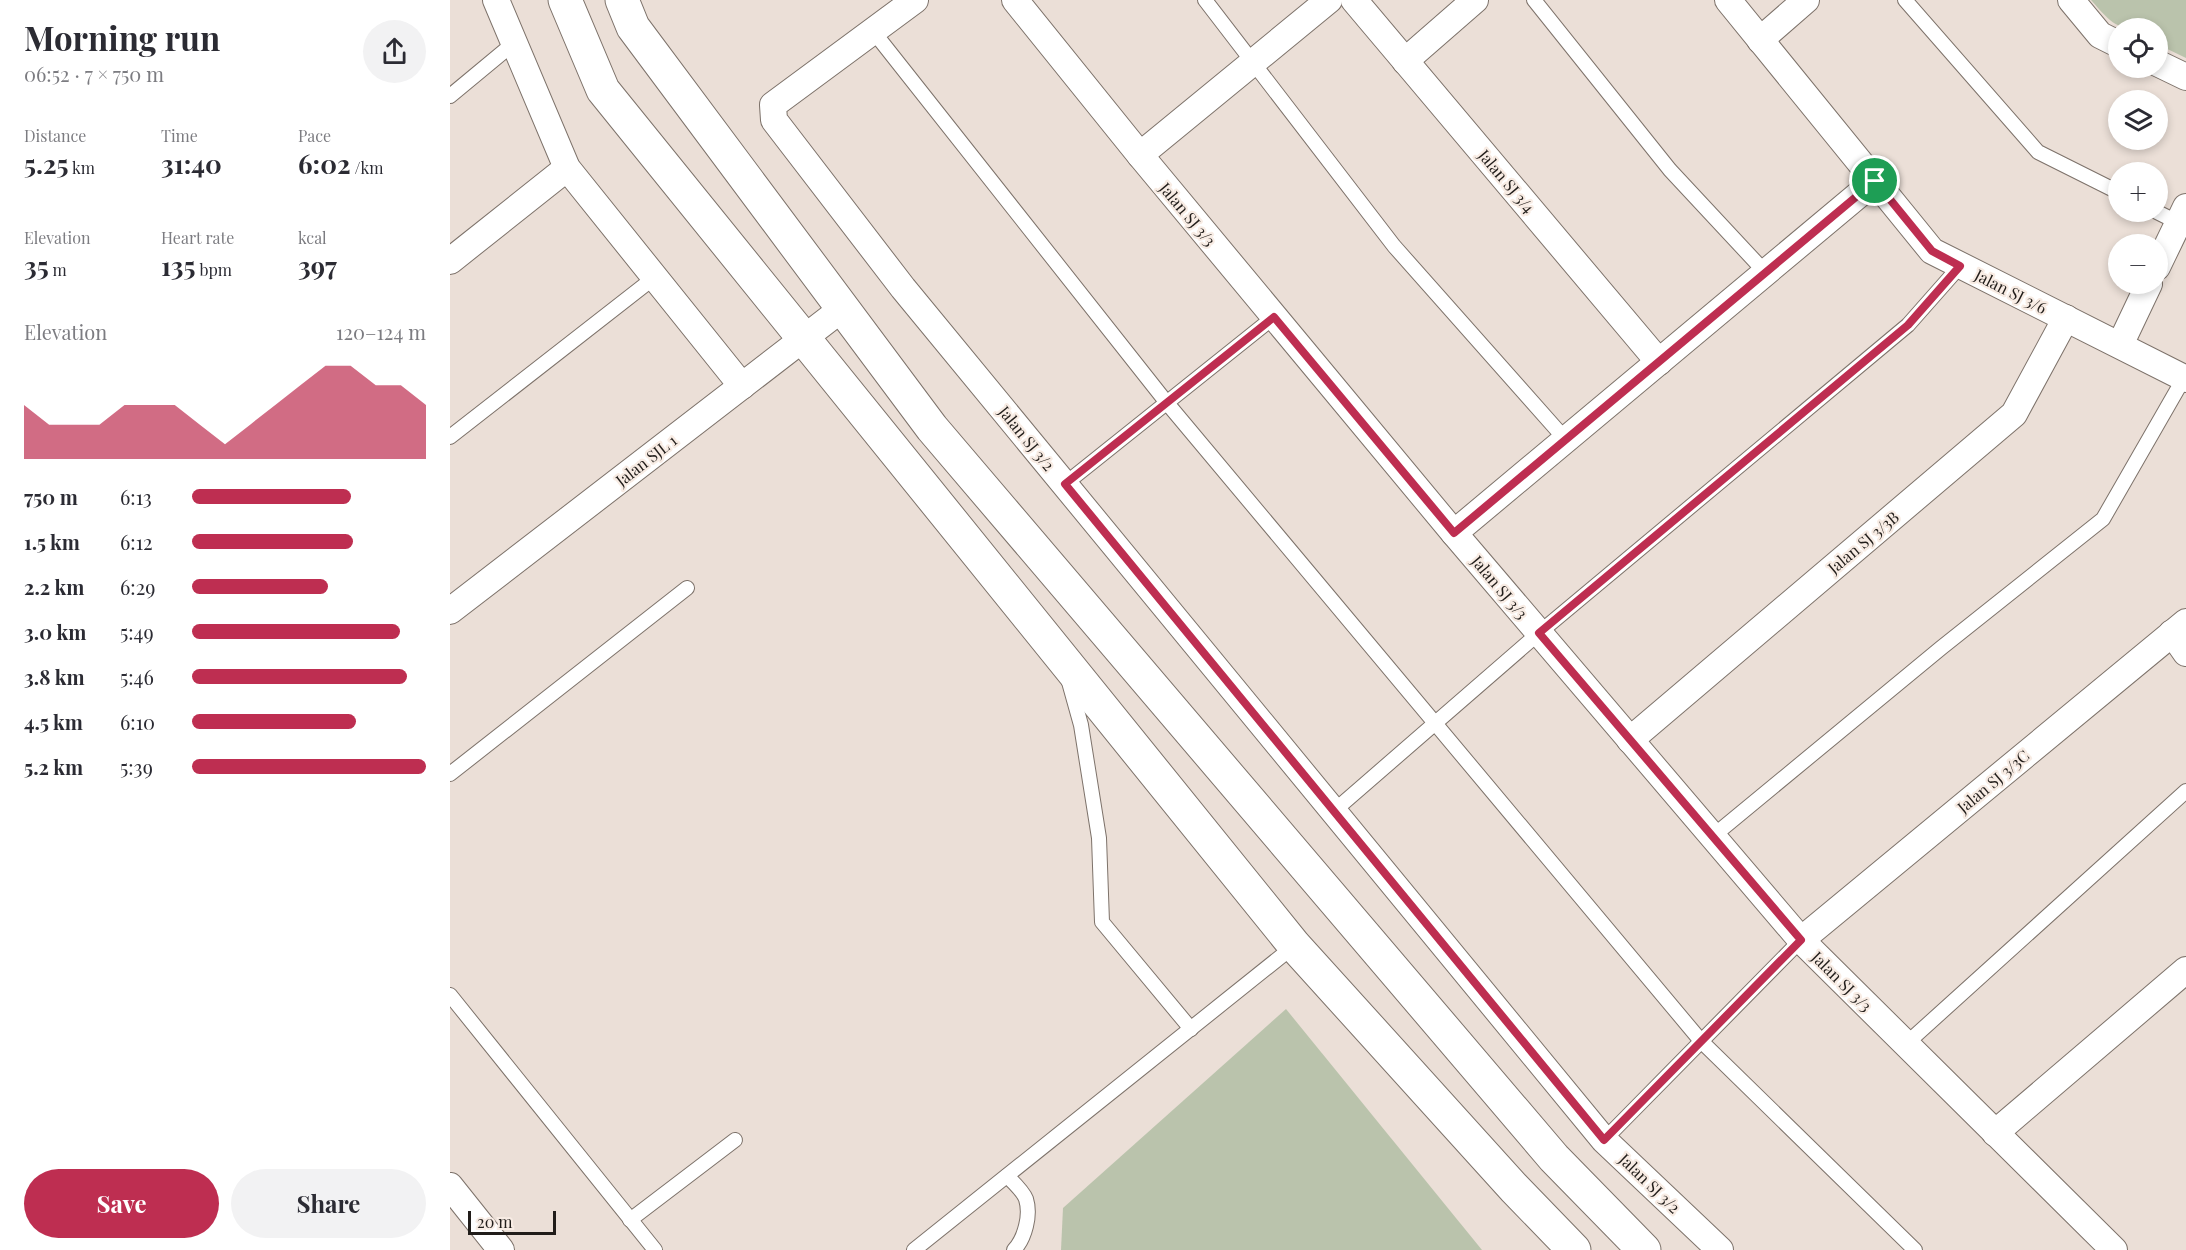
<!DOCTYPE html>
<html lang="en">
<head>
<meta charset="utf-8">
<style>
	:root { --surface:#fff; --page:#f2f2f3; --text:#2b2b33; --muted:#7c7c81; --accent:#be2e51 }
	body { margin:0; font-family:"Playfair Display",serif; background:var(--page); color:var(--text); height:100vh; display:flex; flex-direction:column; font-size:22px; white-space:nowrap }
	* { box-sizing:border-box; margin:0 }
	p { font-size:20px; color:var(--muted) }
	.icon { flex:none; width:33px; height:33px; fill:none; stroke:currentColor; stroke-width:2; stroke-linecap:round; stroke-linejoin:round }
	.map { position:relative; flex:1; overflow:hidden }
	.drawer { display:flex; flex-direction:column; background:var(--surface); width:450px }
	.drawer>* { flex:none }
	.buttons { position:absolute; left:1658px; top:18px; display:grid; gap:12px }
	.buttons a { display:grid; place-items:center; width:60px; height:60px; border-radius:50%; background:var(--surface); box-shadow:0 3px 9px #0003; font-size:30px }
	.scale { position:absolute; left:18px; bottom:15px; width:88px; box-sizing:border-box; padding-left:6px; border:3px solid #211d1a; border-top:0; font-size:16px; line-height:21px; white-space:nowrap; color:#211d1a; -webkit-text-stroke:4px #f8ece4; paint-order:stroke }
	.pin { position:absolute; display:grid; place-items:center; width:51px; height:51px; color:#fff; margin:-26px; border:3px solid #fff; border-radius:50%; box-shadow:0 2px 6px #0007 }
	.round { display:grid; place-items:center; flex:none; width:63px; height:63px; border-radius:32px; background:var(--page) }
	.overview { display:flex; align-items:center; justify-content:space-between; height:102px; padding:0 24px }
	h1 { font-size:33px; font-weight:700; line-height:45px }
	.metrics { display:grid; grid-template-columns:repeat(3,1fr); gap:9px; height:102px; padding:6px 24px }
	.metrics div { display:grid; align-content:center }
	.metrics b { font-size:26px; font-weight:700 }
	.metrics small { font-size:16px; font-weight:400 }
	.metrics p { font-size:16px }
	.chart { height:168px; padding:12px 24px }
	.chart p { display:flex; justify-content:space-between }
	.chart svg { width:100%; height:108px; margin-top:6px; fill:var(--accent); opacity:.7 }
	.cta { display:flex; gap:12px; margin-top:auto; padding:12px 24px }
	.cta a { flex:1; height:69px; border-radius:36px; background:var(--accent); color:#fff; font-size:24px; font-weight:700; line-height:69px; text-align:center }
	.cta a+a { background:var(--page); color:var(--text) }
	ul { padding:0 24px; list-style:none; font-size:20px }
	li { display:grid; grid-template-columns:96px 72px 1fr; align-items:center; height:45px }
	li i { height:15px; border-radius:8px; background:var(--accent) }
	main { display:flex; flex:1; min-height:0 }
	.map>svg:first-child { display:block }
</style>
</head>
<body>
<main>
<section class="drawer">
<div class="overview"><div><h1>Morning run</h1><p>06:52 · 7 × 750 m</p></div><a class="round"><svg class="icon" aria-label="share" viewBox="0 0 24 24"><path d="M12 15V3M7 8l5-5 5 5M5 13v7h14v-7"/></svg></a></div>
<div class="metrics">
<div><p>Distance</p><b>5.25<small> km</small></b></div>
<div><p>Time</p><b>31:40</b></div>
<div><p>Pace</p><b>6:02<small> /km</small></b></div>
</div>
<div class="metrics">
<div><p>Elevation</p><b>35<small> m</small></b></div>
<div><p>Heart rate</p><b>135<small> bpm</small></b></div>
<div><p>kcal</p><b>397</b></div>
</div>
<div class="chart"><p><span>Elevation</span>120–124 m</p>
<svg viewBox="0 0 160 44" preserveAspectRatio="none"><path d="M0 44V22L10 30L20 30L30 30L40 22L50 22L60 22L70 30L80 38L90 30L100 22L110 14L120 6L130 6L140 14L150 14L160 22V44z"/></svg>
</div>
<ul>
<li><b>750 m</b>6:13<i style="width:68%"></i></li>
<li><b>1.5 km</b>6:12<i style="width:69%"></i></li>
<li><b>2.2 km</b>6:29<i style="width:58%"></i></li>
<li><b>3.0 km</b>5:49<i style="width:89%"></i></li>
<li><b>3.8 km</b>5:46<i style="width:92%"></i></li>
<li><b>4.5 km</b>6:10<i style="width:70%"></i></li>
<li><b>5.2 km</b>5:39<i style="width:100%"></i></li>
</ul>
<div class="cta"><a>Save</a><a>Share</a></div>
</section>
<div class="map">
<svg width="1736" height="1250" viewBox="0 0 1736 1250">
	<rect width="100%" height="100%" fill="#ebdfd7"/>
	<g fill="#bac3ac">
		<path d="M1641,0H1736V58L1707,44V28C1667,28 1668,31 1641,0Z"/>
		<path d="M836,1009L1032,1250H611L613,1208Z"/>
	</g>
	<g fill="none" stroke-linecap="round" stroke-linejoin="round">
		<defs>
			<g id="service">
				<path d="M755,0L944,246L1116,440"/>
				<path d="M1084,0L1220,170L1316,273"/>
				<path d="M1455,0L1588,152L1668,192"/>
				<path d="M423,31L717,403L1251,1041L1465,1250"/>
				<path d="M0,96L64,43"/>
				<path d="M1707,212L1731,224"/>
				<path d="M0,437L205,277"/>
				<path d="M615,484L824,317"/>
				<path d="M619,682L631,725L649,838L652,922L741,1029"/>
				<path d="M0,774L237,588"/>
				<path d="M884,811L1089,633L1458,325L1511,265"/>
				<path d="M1262,837L1491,648L1653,519L1734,378"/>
				<path d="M0,995L205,1250"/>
				<path d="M1456,1044L1736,791"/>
				<path d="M1154,1140L1351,940"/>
				<path d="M557,1176C563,1182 573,1191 576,1199C581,1215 575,1238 564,1250"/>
				<path d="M180,1220L285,1140"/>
				<path d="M464,1250L844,946"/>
			</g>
			<g id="minor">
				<path d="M46,0L117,168L292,386"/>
				<path d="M465,0L323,105L324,120L453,288L1154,1140L1270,1250"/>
				<path d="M565,0L690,155L1004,533L1351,940L1664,1250"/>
				<path d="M904,0L1209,362"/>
				<path d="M1278,0L1482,251L1736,379"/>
				<path d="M1621,0L1650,35L1668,44"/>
				<path d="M1310,40L1356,0"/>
				<path d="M955,61L1025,0"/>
				<path d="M1707,63L1736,77"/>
				<path d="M690,155L879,0"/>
				<path d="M0,261L117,168"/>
				<path d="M1707,267L1736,207"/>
				<path d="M1670,345L1699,284"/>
				<path d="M1004,533L1425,181"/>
				<path d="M0,611L393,308"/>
				<path d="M1722,633L1736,653"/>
				<path d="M1180,740L1564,414L1616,318"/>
				<path d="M1351,940L1736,622"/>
				<path d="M1545,1133L1736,970"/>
				<path d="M0,1186L51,1250"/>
			</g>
			<g id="tertiary">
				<path d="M115,0L153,90L844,945L1064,1188L1124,1250"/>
				<path d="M172,0L183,27L482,428L1104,1158L1194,1250"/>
			</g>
		</defs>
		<use href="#service" stroke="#7d726a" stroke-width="16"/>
		<use href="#minor" stroke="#7d726a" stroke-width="28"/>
		<use href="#tertiary" stroke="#7d726a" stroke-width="35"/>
		<use href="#service" stroke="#fff" stroke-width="14"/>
		<use href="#minor" stroke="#fff" stroke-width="26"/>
		<use href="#tertiary" stroke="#fff" stroke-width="33"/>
	</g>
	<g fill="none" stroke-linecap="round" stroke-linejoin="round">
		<defs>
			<path id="route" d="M1425,181L1482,251L1510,266L1458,325L1089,633L1351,940L1154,1140L615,484L824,317L1004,533Z"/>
		</defs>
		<use href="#route" stroke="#fff" stroke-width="12"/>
		<use href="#route" stroke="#be2e51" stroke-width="8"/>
	</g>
	<g text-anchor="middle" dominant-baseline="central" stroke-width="4.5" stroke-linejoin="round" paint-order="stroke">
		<g font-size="16" fill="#211d1a" stroke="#f8ece4">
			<text transform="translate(1057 181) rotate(50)">Jalan SJ 3/4</text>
			<text transform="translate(738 214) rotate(50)">Jalan SJ 3/3</text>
			<text transform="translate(1561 291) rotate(27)">Jalan SJ 3/6</text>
			<text transform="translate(577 438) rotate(51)">Jalan SJ 3/2</text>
			<text transform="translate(196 460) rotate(-38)">Jalan SJL 1</text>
			<text transform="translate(1413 542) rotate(-40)">Jalan SJ 3/3B</text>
			<text transform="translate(1050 587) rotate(50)">Jalan SJ 3/3</text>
			<text transform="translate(1543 781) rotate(-40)">Jalan SJ 3/3C</text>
			<text transform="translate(1392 981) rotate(45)">Jalan SJ 3/3</text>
			<text transform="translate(1200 1183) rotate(44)">Jalan SJ 3/2</text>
		</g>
	</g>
</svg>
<div class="buttons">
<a><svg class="icon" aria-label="locate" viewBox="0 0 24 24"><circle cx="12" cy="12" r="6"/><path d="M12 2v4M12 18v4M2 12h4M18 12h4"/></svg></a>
<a><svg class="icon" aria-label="layers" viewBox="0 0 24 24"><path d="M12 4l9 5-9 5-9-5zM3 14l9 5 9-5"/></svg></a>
<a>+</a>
<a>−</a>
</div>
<div class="scale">20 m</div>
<div class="pin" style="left:1425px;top:181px;background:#1e9e55"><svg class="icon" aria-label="arrive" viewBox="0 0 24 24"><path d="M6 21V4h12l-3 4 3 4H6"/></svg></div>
</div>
</main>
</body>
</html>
